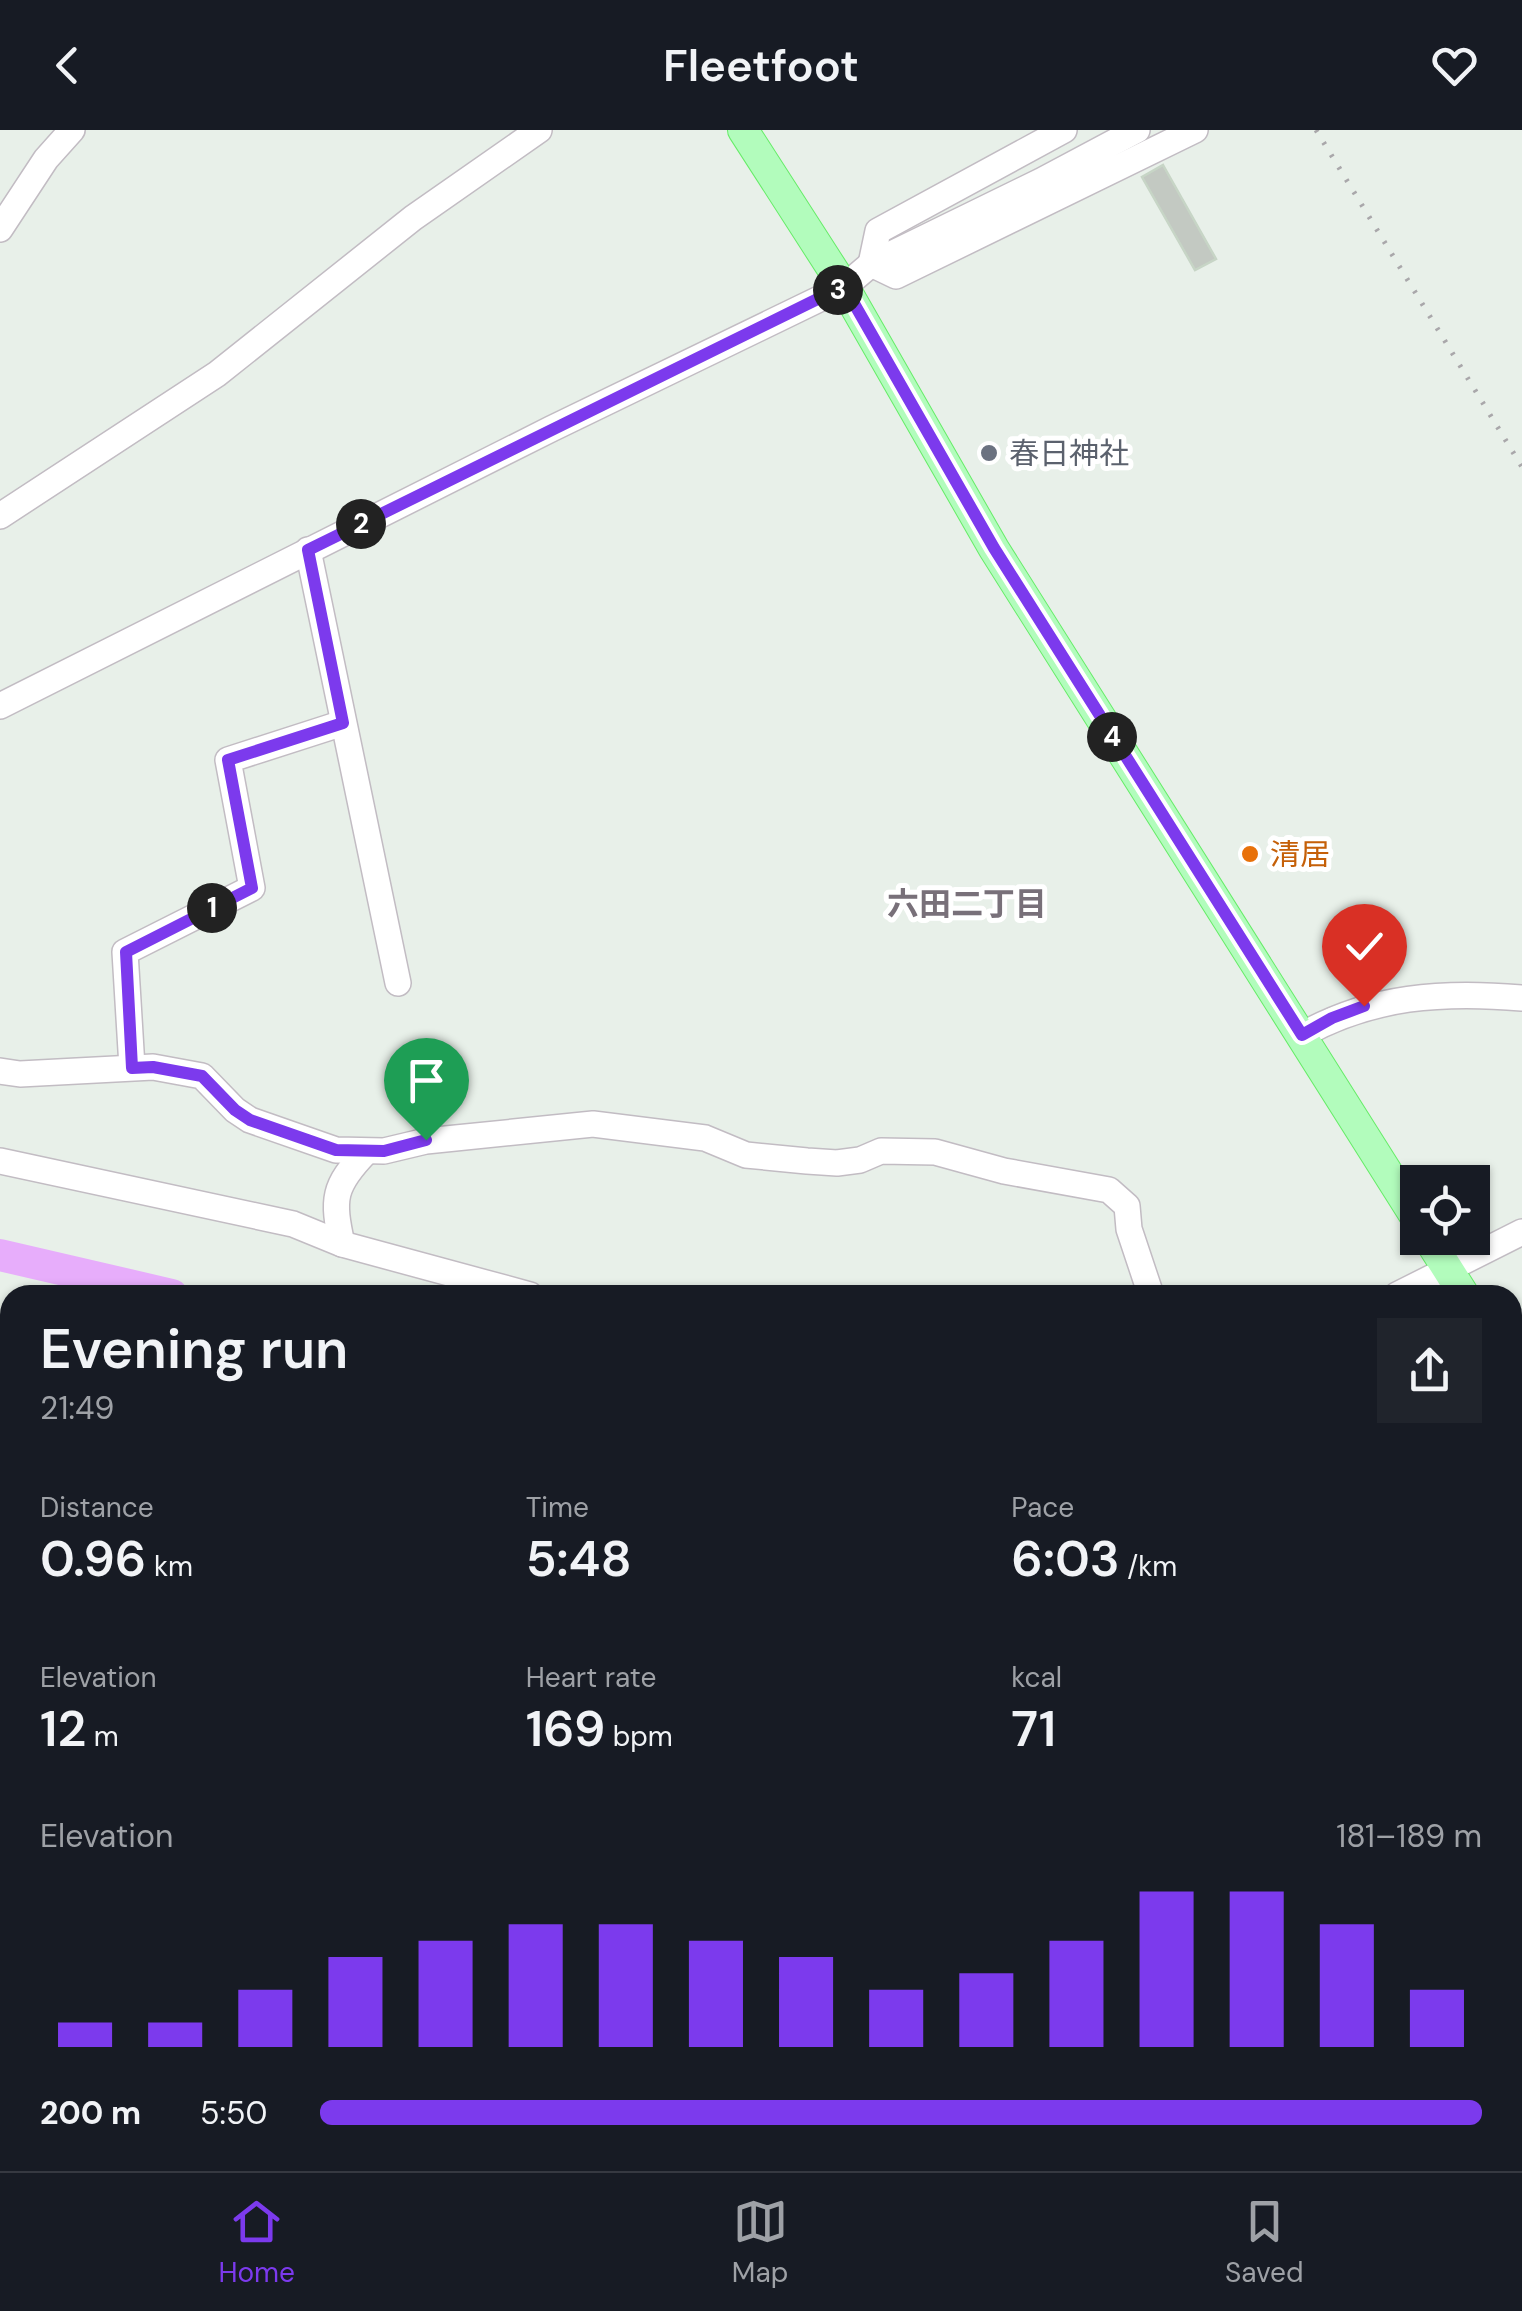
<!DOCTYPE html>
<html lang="en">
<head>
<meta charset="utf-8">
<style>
	:root { --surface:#171b24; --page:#20242c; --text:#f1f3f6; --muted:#9ea1a6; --line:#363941; --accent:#7c3aed }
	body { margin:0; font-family:"DM Sans","Noto Sans JP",sans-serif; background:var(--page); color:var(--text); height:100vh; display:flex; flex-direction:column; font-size:38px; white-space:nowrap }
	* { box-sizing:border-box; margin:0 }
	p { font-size:32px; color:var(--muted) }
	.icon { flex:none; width:55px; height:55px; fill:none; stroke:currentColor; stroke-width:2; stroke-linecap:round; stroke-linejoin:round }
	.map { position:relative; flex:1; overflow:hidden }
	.panel { position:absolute; left:0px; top:1155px; width:1522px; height:888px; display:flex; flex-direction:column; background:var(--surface); border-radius:30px 30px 0 0; box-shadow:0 2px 8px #0004 }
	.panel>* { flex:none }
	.tools { position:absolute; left:1400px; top:1035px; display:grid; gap:20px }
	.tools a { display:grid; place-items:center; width:90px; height:90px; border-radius:0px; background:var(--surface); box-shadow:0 2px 8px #0004; font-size:50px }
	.pin { position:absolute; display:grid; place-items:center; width:85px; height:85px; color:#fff; margin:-102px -42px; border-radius:50% 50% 50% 0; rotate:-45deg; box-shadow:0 0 10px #0007 }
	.pin .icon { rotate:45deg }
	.km { position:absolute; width:50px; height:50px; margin:-25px; border-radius:50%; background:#222; color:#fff; font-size:28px; line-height:50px; text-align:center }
	.round { display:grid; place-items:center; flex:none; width:105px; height:105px; border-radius:0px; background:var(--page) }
	.headline { display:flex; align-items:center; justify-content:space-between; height:170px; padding:0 40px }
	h1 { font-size:55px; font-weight:600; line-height:75px }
	.metrics { display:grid; grid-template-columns:repeat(3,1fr); gap:15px; height:170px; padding:10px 40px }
	.metrics div { display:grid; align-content:center }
	.metrics b { font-size:50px; font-weight:600 }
	.metrics small { font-size:28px; font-weight:400 }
	.metrics p { font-size:28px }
	.chart { height:280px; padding:20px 40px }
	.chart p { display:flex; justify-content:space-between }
	.chart svg { width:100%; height:180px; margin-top:10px; stroke:var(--accent); stroke-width:6 }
	ul { padding:0 40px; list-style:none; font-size:32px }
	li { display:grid; grid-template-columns:160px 120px 1fr; align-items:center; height:75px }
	li i { height:25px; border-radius:12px; background:var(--accent) }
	header { display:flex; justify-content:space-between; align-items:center; height:130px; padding:0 40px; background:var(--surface); font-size:45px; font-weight:600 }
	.tab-bar { display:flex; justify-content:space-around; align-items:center; height:140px; border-top:2px solid var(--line); background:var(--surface); font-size:28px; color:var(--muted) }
	.tab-bar a { display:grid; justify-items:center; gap:5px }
	.tab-bar .active { color:var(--accent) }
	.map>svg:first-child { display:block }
</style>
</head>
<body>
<header><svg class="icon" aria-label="back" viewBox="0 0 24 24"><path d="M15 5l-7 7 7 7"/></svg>Fleetfoot<svg class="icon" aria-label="heart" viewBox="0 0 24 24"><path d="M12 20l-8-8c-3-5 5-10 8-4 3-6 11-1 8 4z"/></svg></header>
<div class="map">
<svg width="1522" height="2041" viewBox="0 0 1522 2041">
	<rect width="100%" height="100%" fill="#e8f0e9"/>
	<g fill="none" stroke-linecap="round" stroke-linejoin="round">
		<g stroke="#e7adfb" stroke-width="32">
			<path d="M0,1125L172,1165"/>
			<path d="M1512,1213L1522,1208"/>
		</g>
	</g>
	<path fill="#c3c9c2" stroke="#c7d5c6" stroke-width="2.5" d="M1163,35L1216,129L1195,140L1142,47Z"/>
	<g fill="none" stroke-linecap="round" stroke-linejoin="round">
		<defs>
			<g id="minor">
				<path d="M1064,0L878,101L871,134L896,146L1195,0"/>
				<path d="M0,99L46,29L72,0"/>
				<path d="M0,386L217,244L413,88L539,0"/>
				<path d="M308,420L398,853"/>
				<path d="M0,576L551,299L844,157L871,134L1041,51L1137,0"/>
				<path d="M1302,905C1371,866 1443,861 1522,868"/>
				<path d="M132,937L125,822L252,758L228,630L343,593"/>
				<path d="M0,941L20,944L153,937L202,946L235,980L250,990L336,1020L384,1021L426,1011L593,994L705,1008L746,1025L807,1031L837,1033L860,1030L881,1021L935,1022L1004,1041L1109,1060L1127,1076L1129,1099L1151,1165"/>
				<path d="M0,1031L293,1094L342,1114L530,1165"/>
				<path d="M342,1114C332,1069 333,1056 366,1022"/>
				<path d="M1397,1165L1522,1102"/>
				<path d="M0,1206L10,1208"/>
				<path d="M1512,1308L1522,1305"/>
				<path d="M0,1360H10"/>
				<path d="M0,1489L10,1487"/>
				<path d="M1512,1575L1522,1571"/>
				<path d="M0,1594H10"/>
				<path d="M0,1754H10"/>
				<path d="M599,2032L600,2041"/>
				<path d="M142,2041L177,2032"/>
			</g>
			<g id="major">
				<path d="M743,0L844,157L994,419L1418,1091"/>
				<path d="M1428,1108L1464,1165"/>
				<path d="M1512,1242L1522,1257"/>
				<path d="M1512,1835L1522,1832"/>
				<path d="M738,2041L768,2032"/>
			</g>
		</defs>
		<use href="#minor" stroke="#c2bcc3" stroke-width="28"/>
		<use href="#major" stroke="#66ec68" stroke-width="32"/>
		<use href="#minor" stroke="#fff" stroke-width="25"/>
		<use href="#major" stroke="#b2fcbc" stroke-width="30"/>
		<path stroke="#a9a7aa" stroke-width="5" stroke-dasharray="2.5 12" stroke-linecap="butt" d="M1316,0L1522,337"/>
	</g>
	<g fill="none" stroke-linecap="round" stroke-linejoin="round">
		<defs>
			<path id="route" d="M426,1010L384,1021L336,1020L250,990L235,980L202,946L153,937L132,938L126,822L252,758L228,630L343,593L308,420L844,156L994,418L1302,905L1332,888L1364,876"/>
		</defs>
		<use href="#route" stroke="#fff" stroke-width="20"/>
		<use href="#route" stroke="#7c3aed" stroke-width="12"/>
	</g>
	<circle fill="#6b7280" stroke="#fff" stroke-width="4" cx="989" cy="323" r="10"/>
	<circle fill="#e8710a" stroke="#fff" stroke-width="4" cx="1250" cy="724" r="10"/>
	<g text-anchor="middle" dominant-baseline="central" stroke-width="10" stroke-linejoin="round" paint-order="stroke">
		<g font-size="30" fill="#5b616d" stroke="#fff" text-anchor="start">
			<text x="1009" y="323">春日神社</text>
		</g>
		<g font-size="30" fill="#c56008" stroke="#fff" text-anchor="start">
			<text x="1270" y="724">清居</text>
		</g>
		<g font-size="32" font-weight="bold" fill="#787079" stroke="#fff">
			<text x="967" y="774">六田二丁目</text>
		</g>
	</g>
</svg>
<div class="tools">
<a><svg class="icon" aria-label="locate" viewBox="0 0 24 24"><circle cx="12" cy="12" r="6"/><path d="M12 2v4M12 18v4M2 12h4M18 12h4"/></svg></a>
</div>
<div class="pin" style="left:426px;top:1010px;background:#1e9e55"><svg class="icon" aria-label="arrive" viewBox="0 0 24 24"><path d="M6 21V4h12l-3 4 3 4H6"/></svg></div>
<div class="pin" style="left:1364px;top:876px;background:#d93025"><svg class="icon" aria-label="check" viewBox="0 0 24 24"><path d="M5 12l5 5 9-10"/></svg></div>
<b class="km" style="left:212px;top:778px">1</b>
<b class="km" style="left:361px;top:394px">2</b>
<b class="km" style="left:838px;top:160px">3</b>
<b class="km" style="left:1112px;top:607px">4</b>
<section class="panel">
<div class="headline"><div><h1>Evening run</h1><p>21:49</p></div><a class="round"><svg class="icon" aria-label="share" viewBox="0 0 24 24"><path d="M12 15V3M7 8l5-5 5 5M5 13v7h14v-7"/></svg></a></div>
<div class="metrics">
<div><p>Distance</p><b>0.96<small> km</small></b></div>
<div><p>Time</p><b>5:48</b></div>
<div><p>Pace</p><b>6:03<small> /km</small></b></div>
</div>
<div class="metrics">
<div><p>Elevation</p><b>12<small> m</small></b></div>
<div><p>Heart rate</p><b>169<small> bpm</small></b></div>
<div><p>kcal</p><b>71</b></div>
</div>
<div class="chart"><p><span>Elevation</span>181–189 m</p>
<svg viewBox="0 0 160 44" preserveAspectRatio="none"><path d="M5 44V38M15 44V38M25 44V30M35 44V22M45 44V18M55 44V14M65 44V14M75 44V18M85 44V22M95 44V30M105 44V26M115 44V18M125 44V6M135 44V6M145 44V14M155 44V30"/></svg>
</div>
<ul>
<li><b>200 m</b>5:50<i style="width:100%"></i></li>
</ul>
</section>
</div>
<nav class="tab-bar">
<a class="active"><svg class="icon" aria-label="home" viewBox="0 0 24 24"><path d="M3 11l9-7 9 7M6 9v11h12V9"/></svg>Home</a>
<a><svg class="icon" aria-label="map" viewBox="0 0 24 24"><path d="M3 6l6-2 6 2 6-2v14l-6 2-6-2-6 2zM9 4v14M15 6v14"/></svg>Map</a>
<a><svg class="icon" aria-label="saved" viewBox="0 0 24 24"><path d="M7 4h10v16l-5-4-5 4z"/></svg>Saved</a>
</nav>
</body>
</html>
